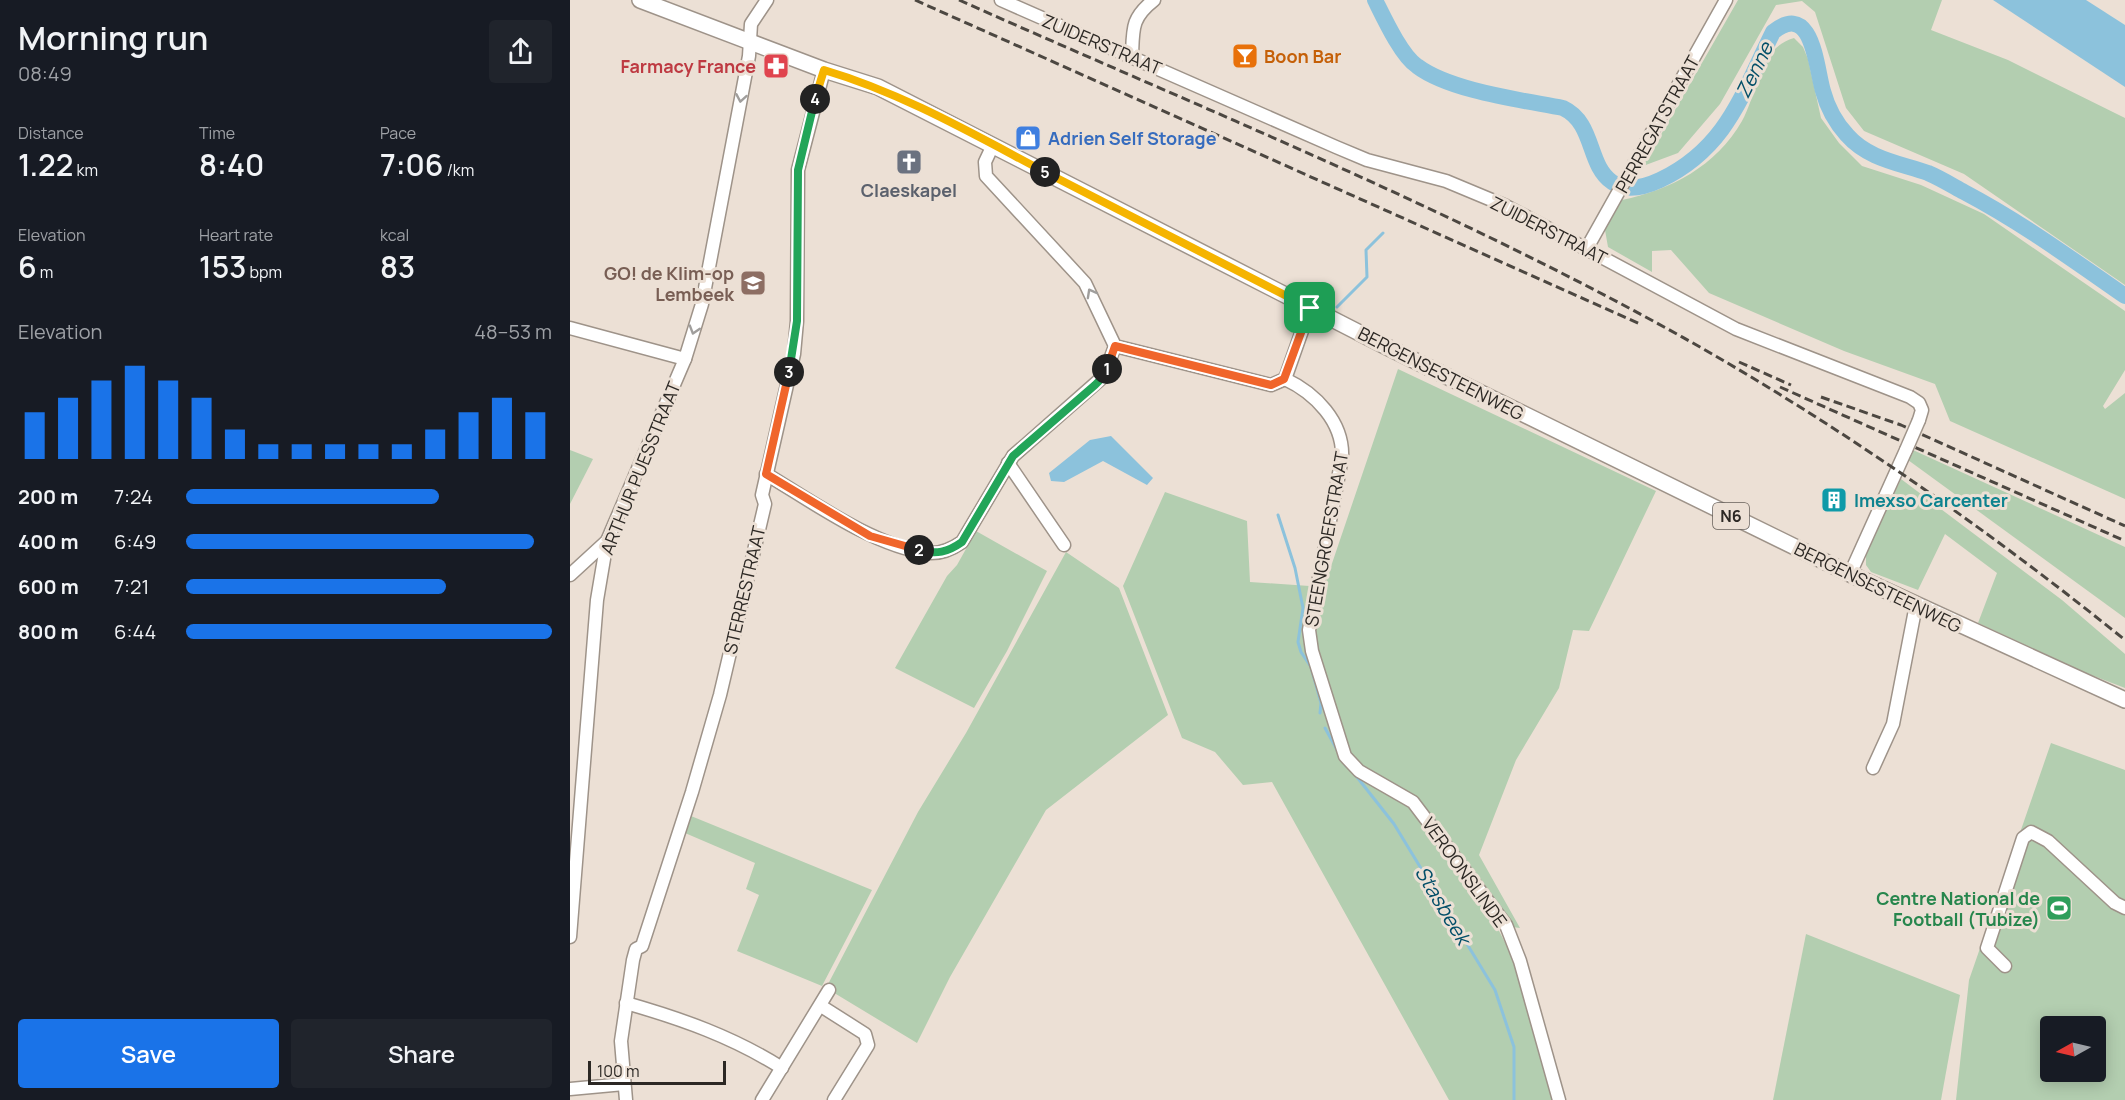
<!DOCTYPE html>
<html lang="en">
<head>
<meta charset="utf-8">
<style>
	:root { --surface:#171b24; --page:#20242c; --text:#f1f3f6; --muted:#9ea1a6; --accent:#1a73e8 }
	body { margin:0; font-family:Manrope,sans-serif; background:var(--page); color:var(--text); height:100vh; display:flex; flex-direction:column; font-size:22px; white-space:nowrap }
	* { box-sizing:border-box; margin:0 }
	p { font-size:20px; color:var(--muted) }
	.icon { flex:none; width:33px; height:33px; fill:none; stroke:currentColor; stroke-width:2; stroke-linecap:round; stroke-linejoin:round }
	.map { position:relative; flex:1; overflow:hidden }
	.details { display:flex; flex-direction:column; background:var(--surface); width:570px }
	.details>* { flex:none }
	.needle { width:39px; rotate:262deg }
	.controls { position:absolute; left:1470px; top:1016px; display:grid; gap:12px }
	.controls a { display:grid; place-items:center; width:66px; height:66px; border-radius:6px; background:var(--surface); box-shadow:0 3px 15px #0003; font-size:30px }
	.scale { position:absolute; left:18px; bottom:15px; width:138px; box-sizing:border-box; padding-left:6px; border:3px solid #2c2824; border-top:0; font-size:16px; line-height:21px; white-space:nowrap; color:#2c2824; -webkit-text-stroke:4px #ece0d5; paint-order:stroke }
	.pin { position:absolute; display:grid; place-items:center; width:51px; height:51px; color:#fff; margin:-26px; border-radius:12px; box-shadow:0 3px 9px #0006 }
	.km { position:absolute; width:30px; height:30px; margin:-15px; border-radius:50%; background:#222; color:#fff; font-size:16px; line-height:30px; text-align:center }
	.round { display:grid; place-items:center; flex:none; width:63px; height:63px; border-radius:6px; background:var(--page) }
	.headline { display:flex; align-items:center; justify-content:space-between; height:102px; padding:0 18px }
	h1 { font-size:33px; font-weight:600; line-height:45px }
	.metrics { display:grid; grid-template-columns:repeat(3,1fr); gap:9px; height:102px; padding:6px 18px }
	.metrics div { display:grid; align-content:center }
	.metrics b { font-size:30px; font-weight:600 }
	.metrics small { font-size:16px; font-weight:400 }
	.metrics p { font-size:16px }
	.chart { height:168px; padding:12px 18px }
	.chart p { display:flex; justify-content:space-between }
	.chart svg { width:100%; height:108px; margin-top:6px; stroke:var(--accent); stroke-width:6 }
	.cta { display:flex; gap:12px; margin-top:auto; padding:12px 18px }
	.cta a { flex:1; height:69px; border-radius:6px; background:var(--accent); color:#fff; font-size:24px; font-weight:600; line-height:69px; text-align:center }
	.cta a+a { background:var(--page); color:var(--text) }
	ul { padding:0 18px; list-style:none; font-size:20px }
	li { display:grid; grid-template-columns:96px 72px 1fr; align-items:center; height:45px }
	li i { height:15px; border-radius:8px; background:var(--accent) }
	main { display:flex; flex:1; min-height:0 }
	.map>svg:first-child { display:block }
</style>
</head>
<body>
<main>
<section class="details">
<div class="headline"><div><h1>Morning run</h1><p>08:49</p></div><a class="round"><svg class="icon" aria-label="share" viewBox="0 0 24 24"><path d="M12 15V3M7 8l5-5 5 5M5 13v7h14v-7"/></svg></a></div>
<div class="metrics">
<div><p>Distance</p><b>1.22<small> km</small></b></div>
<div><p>Time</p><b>8:40</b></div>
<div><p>Pace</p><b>7:06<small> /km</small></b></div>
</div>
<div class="metrics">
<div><p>Elevation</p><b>6<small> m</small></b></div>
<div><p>Heart rate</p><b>153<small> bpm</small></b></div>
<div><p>kcal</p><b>83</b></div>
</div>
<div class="chart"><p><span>Elevation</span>48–53 m</p>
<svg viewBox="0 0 160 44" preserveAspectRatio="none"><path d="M5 44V25M15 44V19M25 44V12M35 44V6M45 44V12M55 44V19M65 44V32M75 44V38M85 44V38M95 44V38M105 44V38M115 44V38M125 44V32M135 44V25M145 44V19M155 44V25"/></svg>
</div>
<ul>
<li><b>200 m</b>7:24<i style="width:69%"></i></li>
<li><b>400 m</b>6:49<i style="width:95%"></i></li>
<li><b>600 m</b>7:21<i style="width:71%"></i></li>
<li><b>800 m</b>6:44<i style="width:100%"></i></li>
</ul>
<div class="cta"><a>Save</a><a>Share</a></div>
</section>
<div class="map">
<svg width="1555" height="1100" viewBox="0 0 1555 1100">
	<rect width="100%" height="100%" fill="#ece0d5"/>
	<g fill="#b3ceb0" fill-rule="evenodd">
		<path d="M1168,0H1372L1361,30L1438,60L1555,118V285L1394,174L1294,131L1276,108L1245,12L1232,1L1206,5L1150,104L1108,153L1073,166Z"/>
		<path d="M1224,38L1233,47L1238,59L1251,118L1269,143L1292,166L1351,185L1414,214L1555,311V370L1533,406L1535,409L1555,393V499L1380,421L1365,384L1274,351L1139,293L1101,250L1082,251V272L1038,247L1035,230L1052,200C1101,190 1146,166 1172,121C1188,93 1188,48 1224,38Z"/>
		<path d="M828,369L1086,491L1019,631L1003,630L989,688L946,760L909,855L950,928L926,925L945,962L984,1100H879L702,782L673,785L645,752L612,738L553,586L595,492L677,521L680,582L754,587Z"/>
		<path d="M0,450L23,459L0,504Z"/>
		<path d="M1343,450L1555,547V618L1338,460Z"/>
		<path d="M1331,479L1492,600L1555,654V688L1516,673L1408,623L1427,573L1375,534L1348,590L1301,572L1296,565V554Z"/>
		<path d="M406,531L477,571L437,651L404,708L325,668L377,576L387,565Z"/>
		<path d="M496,552L549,588L598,715L476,810L380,977L347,1043L256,988L348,812L396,733Z"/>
		<path d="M1481,743L1555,770V1100H1386L1399,980ZM1480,1026H1526V1071H1480Z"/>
		<path d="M121,816L302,890L252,986L167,951L189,895L176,889L185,863L115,833Z"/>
		<path d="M1236,934L1390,995L1371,1100H1203Z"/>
	</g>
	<g fill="#8cc2dc">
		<path d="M1423,0H1516L1555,25V87Z"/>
		<path d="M541,436L583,478L577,485L533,461L494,482L481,481L479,473L520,440Z"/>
	</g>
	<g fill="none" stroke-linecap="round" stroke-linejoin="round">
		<g stroke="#8cc2dc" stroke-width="3">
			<path d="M767,307L797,277L796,250L813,233"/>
			<path d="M708,515L725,568L733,608L728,642L731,652L741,667L751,703L750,713"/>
			<path d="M755,728L776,766"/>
			<path d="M783,772L824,824L925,990L944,1047V1100"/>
		</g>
		<path stroke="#8cc2dc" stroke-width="16" d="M805,0C814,18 831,55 847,66C880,91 952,100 993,108C1025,123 1017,165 1042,182C1056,192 1075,187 1090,180C1157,148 1172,94 1203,32C1243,0 1246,68 1253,91C1257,106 1266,123 1277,135C1298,159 1329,163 1358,173C1370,178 1383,186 1394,192C1451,222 1503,260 1555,296"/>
		<defs>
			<g id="minor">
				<path d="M431,0L766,147L797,160L876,181L936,206L1166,329L1340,397L1349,403L1352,410L1349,420"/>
				<path d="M562,57C563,29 561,18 584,0"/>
				<path d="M423,145L415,162L416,176L515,283L545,346L701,385L715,379"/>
				<path d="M1017,248L1156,0"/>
				<path d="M0,328L115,359"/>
				<path d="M715,379C745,393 774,422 772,458L739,630L742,651L775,756L789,771L843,802L936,925L950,961L989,1100"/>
				<path d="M715,379L740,308"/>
				<path d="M438,463L494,545"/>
				<path d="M196,474C241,501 305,547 358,553C371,554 382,549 392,542L443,456L534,376L545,346"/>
				<path d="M1280,574L1336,450"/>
				<path d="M0,575L37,541"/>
				<path d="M1303,768L1323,724L1346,605"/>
				<path d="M0,937L27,600L37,541L115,359L132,304L179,56L181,24L197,0"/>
				<path d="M1435,966L1417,948L1453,838L1461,832L1478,841L1545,903L1555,908"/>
				<path d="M56,1003C112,1019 163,1037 212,1068"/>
				<path d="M251,1006L295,1034L298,1045L264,1100"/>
				<path d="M0,1089L54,1084"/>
				<path d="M56,1100L51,1041L63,960L66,949L72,946L122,792L150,695L195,504L192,495L224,354L227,321L228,170L254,70"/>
				<path d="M192,1100L259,990"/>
			</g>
			<path id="major" d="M70,0L254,70L308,87L817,347L1280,574L1555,700"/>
		</defs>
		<use href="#minor" stroke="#9e9389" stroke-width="15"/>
		<use href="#major" stroke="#9e9389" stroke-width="18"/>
		<use href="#minor" stroke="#fff" stroke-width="12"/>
		<use href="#major" stroke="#fff" stroke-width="15"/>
		<g stroke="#4c4741" stroke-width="3" stroke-dasharray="9 4.5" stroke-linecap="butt">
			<path d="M345,0L1070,324"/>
			<path d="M389,0C638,111 893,213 1130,347C1280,433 1421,532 1555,640"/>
			<path d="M1169,362L1221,385"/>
			<path d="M1210,387L1555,541"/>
			<path d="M1251,397L1331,425L1555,526"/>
		</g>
		<defs>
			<path id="minor-bridge" d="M1336,450L1349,420"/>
		</defs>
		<use href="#minor-bridge" stroke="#9e9389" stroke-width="15" stroke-linecap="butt"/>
		<use href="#minor-bridge" stroke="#fff" stroke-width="12"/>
	</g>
	<defs><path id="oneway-chevron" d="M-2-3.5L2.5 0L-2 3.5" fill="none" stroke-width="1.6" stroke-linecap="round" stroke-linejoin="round" transform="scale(1.5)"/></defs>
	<g stroke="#a09e9c">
		<use href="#oneway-chevron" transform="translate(171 98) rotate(100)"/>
		<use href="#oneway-chevron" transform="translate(521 293) rotate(-119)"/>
		<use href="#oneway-chevron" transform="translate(124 330) rotate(107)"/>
	</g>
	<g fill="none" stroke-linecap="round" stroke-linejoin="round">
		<defs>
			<path id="split-1" d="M537,369L545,346L701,385L714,379L740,308"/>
			<path id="split-2" d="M349,550C366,555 378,552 392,542L443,456L525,385L534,376L537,369"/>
			<path id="split-3" d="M219,372L196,474L300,536L349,550"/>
			<path id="split-4" d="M219,372L227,321L228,170L245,99"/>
			<path id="split-5" d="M245,99L254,70C332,93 403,134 475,172"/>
			<path id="split-6" d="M475,172L740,308"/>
		</defs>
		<use href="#split-1" stroke="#fff" stroke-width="12"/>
		<use href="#split-2" stroke="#fff" stroke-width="12"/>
		<use href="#split-3" stroke="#fff" stroke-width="12"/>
		<use href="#split-4" stroke="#fff" stroke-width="12"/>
		<use href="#split-5" stroke="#fff" stroke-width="12"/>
		<use href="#split-6" stroke="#fff" stroke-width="12"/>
		<use href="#split-1" stroke="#f0652b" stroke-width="8"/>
		<use href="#split-2" stroke="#22a559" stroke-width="8"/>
		<use href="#split-3" stroke="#f0652b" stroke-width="8"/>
		<use href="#split-4" stroke="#22a559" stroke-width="8"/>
		<use href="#split-5" stroke="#f5b400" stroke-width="8"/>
		<use href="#split-6" stroke="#f5b400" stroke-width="8"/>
	</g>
	<defs>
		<symbol id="bar-square" viewBox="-11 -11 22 22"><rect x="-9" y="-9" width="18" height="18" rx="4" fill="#e8710a" stroke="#ece0d5"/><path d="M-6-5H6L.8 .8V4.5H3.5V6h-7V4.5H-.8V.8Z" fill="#fff"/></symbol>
		<symbol id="pharmacy-square" viewBox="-11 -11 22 22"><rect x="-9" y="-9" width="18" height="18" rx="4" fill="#e0444e" stroke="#ece0d5"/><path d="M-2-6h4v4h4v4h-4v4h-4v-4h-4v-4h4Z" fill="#fff"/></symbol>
		<symbol id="shop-square" viewBox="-11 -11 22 22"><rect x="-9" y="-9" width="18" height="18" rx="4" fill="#3f7fe0" stroke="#ece0d5"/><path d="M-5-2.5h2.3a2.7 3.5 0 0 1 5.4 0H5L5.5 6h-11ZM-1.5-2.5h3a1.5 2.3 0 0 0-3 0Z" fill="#fff"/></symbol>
		<symbol id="church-square" viewBox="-11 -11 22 22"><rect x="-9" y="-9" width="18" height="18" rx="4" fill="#6b7280" stroke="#ece0d5"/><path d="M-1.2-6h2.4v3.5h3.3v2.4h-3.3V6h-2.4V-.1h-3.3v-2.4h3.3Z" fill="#fff"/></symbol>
		<symbol id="school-square" viewBox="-11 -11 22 22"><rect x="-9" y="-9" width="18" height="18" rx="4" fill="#8d6e63" stroke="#ece0d5"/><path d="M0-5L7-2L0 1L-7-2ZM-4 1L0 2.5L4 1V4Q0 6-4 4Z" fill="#fff"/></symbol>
		<symbol id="building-square" viewBox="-11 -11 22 22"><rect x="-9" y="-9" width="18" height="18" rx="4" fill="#0f9aa8" stroke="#ece0d5"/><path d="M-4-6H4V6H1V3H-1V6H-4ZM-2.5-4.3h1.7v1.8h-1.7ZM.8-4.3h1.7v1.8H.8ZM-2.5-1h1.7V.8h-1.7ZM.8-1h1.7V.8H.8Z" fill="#fff"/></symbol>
		<symbol id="stadium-square" viewBox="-11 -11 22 22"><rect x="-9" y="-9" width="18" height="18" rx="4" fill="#2e9e5b" stroke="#ece0d5"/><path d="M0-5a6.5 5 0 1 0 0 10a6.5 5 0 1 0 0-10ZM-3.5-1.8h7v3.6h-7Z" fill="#fff"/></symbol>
	</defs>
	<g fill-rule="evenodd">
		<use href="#bar-square" x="660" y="41" width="30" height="30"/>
		<use href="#pharmacy-square" x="191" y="51" width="30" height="30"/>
		<use href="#shop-square" x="443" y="123" width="30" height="30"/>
		<use href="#church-square" x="324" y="147" width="30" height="30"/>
		<use href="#school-square" x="168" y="268" width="30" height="30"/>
		<use href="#building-square" x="1249" y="485" width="30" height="30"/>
		<use href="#stadium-square" x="1474" y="893" width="30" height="30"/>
	</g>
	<g text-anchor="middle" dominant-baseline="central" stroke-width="6" stroke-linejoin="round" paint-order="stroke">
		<rect fill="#ece0d5" stroke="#665f59" stroke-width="1.5" x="1143" y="503" width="36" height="26" rx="4.5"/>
		<g font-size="16" font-weight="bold" fill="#2c2824">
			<text x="1161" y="516">N6</text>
		</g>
		<g font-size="18" fill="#2c2824" stroke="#ece0d5">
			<text transform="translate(532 44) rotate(23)">ZUIDERSTRAAT</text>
			<text transform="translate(1087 124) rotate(-61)">PERREGATSTRAAT</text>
			<text transform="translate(979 230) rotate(27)">ZUIDERSTRAAT</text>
			<text transform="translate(871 373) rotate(27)">BERGENSESTEENWEG</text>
			<text transform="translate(70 468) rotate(-68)">ARTHUR PUESSTRAAT</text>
			<text transform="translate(756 539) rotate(-80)">STEENGROEFSTRAAT</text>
			<text transform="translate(1308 587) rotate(26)">BERGENSESTEENWEG</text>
			<text transform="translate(174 590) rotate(-77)">STERRESTRAAT</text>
			<text transform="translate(895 872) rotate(54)">VEROONSLINDE</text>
		</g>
		<g font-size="18" font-weight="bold" fill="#c56008" stroke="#ece0d5" text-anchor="start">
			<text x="694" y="56">Boon Bar</text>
		</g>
		<g font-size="18" font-weight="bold" fill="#be3a42" stroke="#ece0d5" text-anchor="end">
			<text x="186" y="66">Farmacy France</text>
		</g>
		<g font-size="18" font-weight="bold" fill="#366cbe" stroke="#ece0d5" text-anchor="start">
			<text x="478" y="138">Adrien Self Storage</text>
		</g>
		<g font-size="18" font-weight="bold" fill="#5b616d" stroke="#ece0d5">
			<text x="339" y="190">Claeskapel</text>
		</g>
		<g font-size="18" font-weight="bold" fill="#785e54" stroke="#ece0d5" text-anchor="end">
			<text x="164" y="273">GO! de Klim-op<tspan x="164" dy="21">Lembeek</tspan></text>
		</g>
		<g font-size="18" font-weight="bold" fill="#0d838f" stroke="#ece0d5" text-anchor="start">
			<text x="1284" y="500">Imexso Carcenter</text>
		</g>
		<g font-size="18" font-weight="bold" fill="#27864d" stroke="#ece0d5" text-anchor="end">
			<text x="1470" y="898">Centre National de<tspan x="1470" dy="21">Football (Tubize)</tspan></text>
		</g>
		<g font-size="20" font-style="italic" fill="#034f69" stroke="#ece0d5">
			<text transform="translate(1184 70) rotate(-64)">Zenne</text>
			<text transform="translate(873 905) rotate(59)">Stasbeek</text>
		</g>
	</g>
</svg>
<div class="controls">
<a><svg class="needle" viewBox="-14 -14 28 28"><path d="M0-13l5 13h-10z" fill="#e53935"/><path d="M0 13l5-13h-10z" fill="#9ea1a6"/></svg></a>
</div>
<div class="scale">100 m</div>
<div class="pin" style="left:740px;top:308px;background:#1e9e55"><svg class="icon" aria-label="arrive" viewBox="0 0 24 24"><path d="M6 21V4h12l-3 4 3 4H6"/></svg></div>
<b class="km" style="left:537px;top:369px">1</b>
<b class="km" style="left:349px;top:550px">2</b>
<b class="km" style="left:219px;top:372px">3</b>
<b class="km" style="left:245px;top:99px">4</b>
<b class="km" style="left:475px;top:172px">5</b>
</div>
</main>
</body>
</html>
